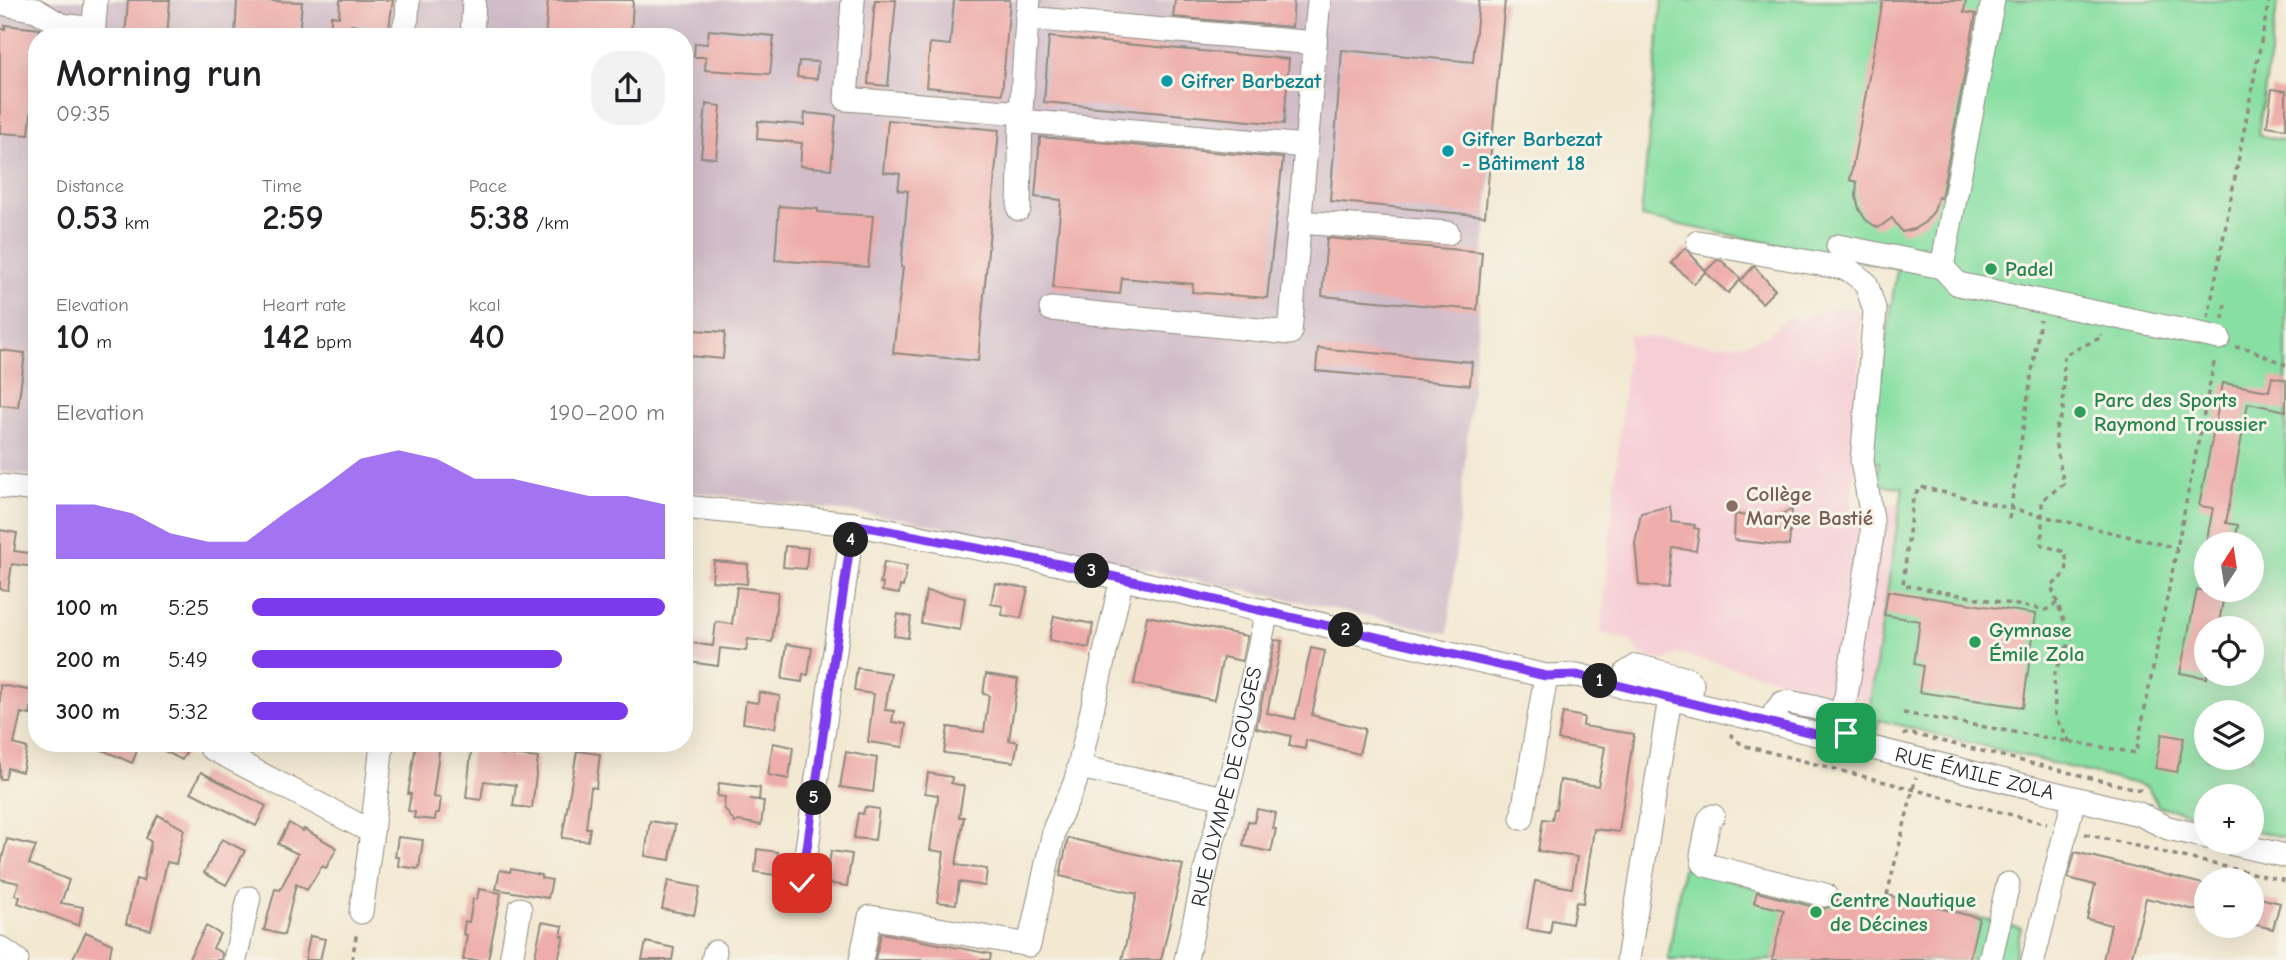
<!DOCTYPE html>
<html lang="en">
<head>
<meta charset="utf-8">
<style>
	:root { --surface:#fff; --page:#f2f2f2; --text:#202124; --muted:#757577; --accent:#7c3aed }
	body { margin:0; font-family:"Comic Neue",sans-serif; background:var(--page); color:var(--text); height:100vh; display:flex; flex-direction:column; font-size:26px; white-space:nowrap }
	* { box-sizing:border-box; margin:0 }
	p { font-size:23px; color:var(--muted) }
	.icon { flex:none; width:38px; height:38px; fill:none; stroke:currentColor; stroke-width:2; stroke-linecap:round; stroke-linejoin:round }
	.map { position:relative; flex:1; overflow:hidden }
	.details { position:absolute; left:28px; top:28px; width:665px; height:724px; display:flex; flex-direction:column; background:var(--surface); border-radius:28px; box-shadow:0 7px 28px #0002 }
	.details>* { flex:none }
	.needle { width:46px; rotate:12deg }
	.tools { position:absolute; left:2194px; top:532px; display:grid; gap:14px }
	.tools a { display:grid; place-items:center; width:70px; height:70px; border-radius:50%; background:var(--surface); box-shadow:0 7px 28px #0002; font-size:35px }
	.pin { position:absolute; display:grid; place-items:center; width:60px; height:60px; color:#fff; margin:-30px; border-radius:14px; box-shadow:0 4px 10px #0006 }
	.km { position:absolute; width:35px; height:35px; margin:-18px; border-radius:50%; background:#222; color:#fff; font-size:19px; line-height:35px; text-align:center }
	.round { display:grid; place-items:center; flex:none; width:74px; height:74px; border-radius:28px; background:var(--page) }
	.overview { display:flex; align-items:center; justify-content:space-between; height:119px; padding:0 28px }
	h1 { font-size:38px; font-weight:700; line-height:52px }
	.figures { display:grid; grid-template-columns:repeat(3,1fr); gap:10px; height:119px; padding:7px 28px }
	.figures div { display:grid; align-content:center }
	.figures b { font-size:35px; font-weight:700 }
	.figures small { font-size:19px; font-weight:400 }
	.figures p { font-size:19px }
	.chart { height:196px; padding:14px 28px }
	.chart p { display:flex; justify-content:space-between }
	.chart svg { width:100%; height:126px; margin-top:7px; fill:var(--accent); opacity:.7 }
	ul { padding:0 28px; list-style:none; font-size:23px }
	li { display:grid; grid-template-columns:112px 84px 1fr; align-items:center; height:52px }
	li i { height:18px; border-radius:9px; background:var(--accent) }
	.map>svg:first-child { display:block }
</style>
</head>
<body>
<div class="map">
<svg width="2286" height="960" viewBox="0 0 2286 960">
	<rect width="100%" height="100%" fill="#f7f3e8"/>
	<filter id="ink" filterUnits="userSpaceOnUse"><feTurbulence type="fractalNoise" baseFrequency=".0143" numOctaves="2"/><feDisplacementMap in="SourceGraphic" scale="14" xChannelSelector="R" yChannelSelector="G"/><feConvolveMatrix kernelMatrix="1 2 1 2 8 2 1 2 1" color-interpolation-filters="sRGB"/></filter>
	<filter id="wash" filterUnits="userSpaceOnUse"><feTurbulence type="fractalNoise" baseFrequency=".00686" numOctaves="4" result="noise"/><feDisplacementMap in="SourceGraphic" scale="28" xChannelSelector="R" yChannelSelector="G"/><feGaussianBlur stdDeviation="1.57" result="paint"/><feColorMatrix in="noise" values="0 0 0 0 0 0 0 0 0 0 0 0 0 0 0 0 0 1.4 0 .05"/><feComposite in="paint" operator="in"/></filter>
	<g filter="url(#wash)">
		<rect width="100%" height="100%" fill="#f3e9d3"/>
		<path fill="#f6cfd6" d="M1837,308H1858L1860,317L1858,427L1850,517L1872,518L1886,516L1884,507L1901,504L1871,703L1677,653L1667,660L1651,659L1636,651L1632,641L1601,633L1629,335L1718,345L1739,344L1766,337L1790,315L1801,321L1807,315Z"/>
		<path fill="#d1bdc9" d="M0,0H1506L1472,389L1448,633L906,519L684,491V37H37V476L0,472Z"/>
		<g fill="#88dfa3" stroke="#5a8567" stroke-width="2" fill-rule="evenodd">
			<path d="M1662,0H2278L2258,135L2286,141V838L2252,830V796H2207V818L2158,806L2148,787L1879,720L1876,734L1866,731L1903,487L1876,485L1879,462L1867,460L1897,269L1641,217ZM2207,544H2252V590H2207ZM2207,628H2252V674H2207ZM2207,712H2252V758H2207Z"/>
			<path d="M1683,867L1757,888L1831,894L1883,906L1887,895L2021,928L2013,960H1668Z"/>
		</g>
		<g id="blocks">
			<g fill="#eeadaa">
				<path d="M128,0H170L167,37H125Z"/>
				<path d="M237,0L302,2L299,37H235Z"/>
				<path d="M340,0H393L389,28L351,25V32L331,30V16L339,17Z"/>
				<path d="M548,0H633L631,37H545Z"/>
				<path d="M875,0H896L888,86L868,84Z"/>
				<path d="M954,0H1010L1002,94L926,87L930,43L950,45Z"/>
				<path d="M1175,0H1294L1292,27L1173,17Z"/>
				<path d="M1479,0H1505L1485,216L1330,201L1342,50L1473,62Z"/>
				<path d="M1883,0H1966L1964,12L1976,14L1941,198L1938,197L1934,211L1925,222L1914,229L1902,232L1892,218L1878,228L1866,220L1859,209L1856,196L1857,182L1850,180Z"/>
				<path d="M5,25L39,29L29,135L0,133V29H5Z"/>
				<path d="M709,30L774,36L770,74L705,70L706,57H694L695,43L707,44Z"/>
				<path d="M1049,37L1289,59L1284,124L1044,102Z"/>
				<path d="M799,61L818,62L817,79L797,77Z"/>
				<path d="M2272,89L2286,91V129L2267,126Z"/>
				<path d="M706,104L721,106L716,158L701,157Z"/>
				<path d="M805,113L836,116L831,169L800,166L802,143L757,139L758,121L804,125Z"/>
				<path d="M888,120L999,130L978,361L893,353L903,267H901L908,191L898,190L900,174L883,172Z"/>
				<path d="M1040,137L1283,158L1267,298L1192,292L1193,284L1122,278L1120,294L1053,288L1061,200L1035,197Z"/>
				<path d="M779,206L818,209V212L873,216L868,267L775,260Z"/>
				<path d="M1327,238L1482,252L1477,310L1322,296Z"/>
				<path d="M1685,248L1706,271L1717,260L1722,261L1741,279L1728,293L1705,272L1694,284L1671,263Z"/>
				<path d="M1754,266L1775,290L1762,303L1740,281Z"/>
				<path d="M693,330L725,332L723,359L690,356Z"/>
				<path d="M1318,348L1472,362L1470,385L1316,371Z"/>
				<path d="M0,350L25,353L18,407L0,405Z"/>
				<path d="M2272,377L2286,380V411L2248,403L2226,523L2238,525L2234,544H2206L2213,508L2199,506L2223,383L2269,391Z"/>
				<path d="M1670,506L1672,522L1695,525L1694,528L1699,529L1696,551L1673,548L1668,588L1639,585L1635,543L1641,513Z"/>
				<path d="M1792,509L1789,546L1734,540L1735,514L1763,519L1778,516Z"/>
				<path d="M0,530L17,533L14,551L37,554L35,567L12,564L8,590L0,589Z"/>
				<path d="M785,546L808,548L806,569L783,567Z"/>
				<path d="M714,561L748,564L747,584L712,581Z"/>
				<path d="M884,562L907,566L903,587L900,586L899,594L882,591L883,583H880Z"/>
				<path d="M995,583L1028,588L1021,618L1002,615L1003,606L991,604Z"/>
				<path d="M737,587L778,592L772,642L748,639L746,651L720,648L718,666L689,662L692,643L713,646L716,622L732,624Z"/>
				<path d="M2197,590H2225L2218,628H2207V678L2180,673Z"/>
				<path d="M926,591L965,598L960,630L921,623Z"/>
				<path d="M1888,591L2036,614L2023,707L1919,692L1923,666L1914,664L1920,621L1884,615Z"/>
				<path d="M898,614L911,617L908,638L894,636Z"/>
				<path d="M1054,616L1093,624L1089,648L1049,640Z"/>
				<path d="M1147,616L1247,636L1242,661L1223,657L1214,700L1134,684Z"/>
				<path d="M1275,640L1282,641L1267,713L1295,719L1311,648L1325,651L1312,715L1365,729L1359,754L1306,740L1305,749L1289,746L1291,736L1256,728Z"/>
				<path d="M787,644L812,648L808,675L803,674L802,682L782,679Z"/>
				<path d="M857,668L891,673L885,710L894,711L892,722L906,724L903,747L868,742L874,694L854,691Z"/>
				<path d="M986,674L1018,679L1009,740L1018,742L1014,762L944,753L948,727L984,732L989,695L983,694Z"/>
				<path d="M0,685L34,691L30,715L21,713L14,744L27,748L22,772L8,768L5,779H0Z"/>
				<path d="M759,692L780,696L775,728L743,723L746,701L758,703Z"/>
				<path d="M1563,713L1584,717L1583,726L1634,734L1619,832L1594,829L1583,903L1576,902L1572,924L1552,920L1550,933L1527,929L1535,881L1572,888L1577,857L1538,851L1543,819L1552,820L1554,809H1556L1560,780L1598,786L1605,747L1558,740Z"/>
				<path d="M2162,734L2184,738L2177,772L2155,768Z"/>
				<path d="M773,743L793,747L789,779L768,775Z"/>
				<path d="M89,744H140L132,763Z"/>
				<path d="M151,744H190L182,760Z"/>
				<path d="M416,744H440L433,797L441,798L439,813H436L435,820L414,818L415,812L408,811L411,794H408Z"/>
				<path d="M472,744H501L500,754L538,758L532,808L513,806L516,785L484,781L481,800L466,798Z"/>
				<path d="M577,751L600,754L596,788L591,787L586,828H590L588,841L562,838Z"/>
				<path d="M846,752L877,758L873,792L840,787Z"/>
				<path d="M201,772L266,806L256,826L191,792Z"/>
				<path d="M928,773L952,777L951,783L964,786L959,817H964L956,865L987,869L985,886L959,882L956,904L937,902L944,852L930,850L938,798V795L925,793Z"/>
				<path d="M719,783L760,788L759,800L750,799L764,801L761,825L739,821L735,823L724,808L725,797L717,796Z"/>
				<path d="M865,807L879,809L875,840L854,838L858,813L863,814Z"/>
				<path d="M1257,809L1276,813L1273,829H1276L1271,852L1243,846L1248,821L1254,822Z"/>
				<path d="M158,815L184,829L176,864L167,862L151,930L126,924L136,879L143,881L151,842L146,838Z"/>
				<path d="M650,821L675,825L670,860L645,856Z"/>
				<path d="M289,823L303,831L304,829L337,848L326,868L322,866L307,890L296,884L284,935L264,930L275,889L280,890L298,854L278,844Z"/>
				<path d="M398,837L423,840L419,869L398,866L399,857H395Z"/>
				<path d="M1068,838L1183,865L1161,960H1122L1137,894L1060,876Z"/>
				<path d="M7,839L36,846L29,864L69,880L61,903L83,907L79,926L18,903L20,897L15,895L19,883L0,879V868Z"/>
				<path d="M222,839L245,851L226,885L204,873Z"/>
				<path d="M757,849L778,852L775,875L755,872Z"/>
				<path d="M831,851L852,854L847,886L826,883Z"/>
				<path d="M2075,852L2207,885V913L2146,898L2131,960H2103L2111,925L2087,919L2095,885L2068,878Z"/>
				<path d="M511,869L541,875V878L552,880L548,898L496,889L500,870L510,872Z"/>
				<path d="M668,881L700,887L694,915L662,909Z"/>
				<path d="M479,889L501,893L488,960H463L467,935L463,934L465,921L469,922L473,899H477Z"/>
				<path d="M1757,892L1822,909L1835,905L1839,896L1883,906L1887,895L1979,918L1969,960H1772L1784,910L1754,903Z"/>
				<path d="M2252,896L2280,903L2273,929L2252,924Z"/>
				<path d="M542,922L563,926L561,936H564L558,960H534Z"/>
				<path d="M206,926L220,934L213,948L222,953L221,960H188Z"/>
				<path d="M86,932L112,944L109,960H72Z"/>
				<path d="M881,933L991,954L990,960H875Z"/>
				<path d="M310,936L325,939L320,960H305Z"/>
				<path d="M646,942L674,948L672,960H642Z"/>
			</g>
		</g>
	</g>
	<g filter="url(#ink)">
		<use href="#blocks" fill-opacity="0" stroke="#8f8a7f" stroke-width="2"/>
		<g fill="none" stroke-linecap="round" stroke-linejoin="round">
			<defs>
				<g id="minor">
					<path d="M853,0L846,99L1021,113L1027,18"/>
					<path d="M1029,0L1027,18L1315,43L1319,0"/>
					<path d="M1993,0L1942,267L1958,284L2219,338"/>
					<path d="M0,3L36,10L61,25L94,29"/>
					<path d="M93,37L96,0"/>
					<path d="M401,37L407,18L408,0"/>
					<path d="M472,37L474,0"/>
					<path d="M1021,121L1306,146"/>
					<path d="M1019,209L1021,113"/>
					<path d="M1299,222L1448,233"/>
					<path d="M1698,242L1848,269L1866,283L1875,311L1862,461L1872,518V536L1846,696L1840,716"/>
					<path d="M1838,246L1942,267"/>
					<path d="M1051,309L1290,333L1315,43"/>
					<path d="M0,486L37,490"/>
					<path id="s1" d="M684,507L853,524L1059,564L1546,676L1577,675L2139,814L2168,828L2207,837"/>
					<path d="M1122,578L1079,767L1225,798"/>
					<path d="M1623,687L1626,673L1637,666L1687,679L1692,684L1690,703"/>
					<path d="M1773,724L1775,712L1782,703L1788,702C1805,706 1842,709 1846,728"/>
					<path d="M211,748L372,832L382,744"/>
					<path d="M1713,816L1709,820L1702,855L1703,862L1706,865L1825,895"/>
					<path d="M1522,818L1546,676"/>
					<path d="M2225,842L2286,856"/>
					<path d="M802,883L853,524"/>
					<path d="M361,912L372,832"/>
					<path d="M0,948L17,960"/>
					<path d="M235,960L249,898"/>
					<path d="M511,960L520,909"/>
					<path d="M713,960L715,952"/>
					<path d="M861,960L870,917L1029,945L1055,827L1075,783L1079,767"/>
					<path id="s2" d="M1186,960L1210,851L1231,777L1267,611"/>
					<path d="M1628,960L1670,698"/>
					<path d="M1990,960L2008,884"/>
					<path d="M2033,960L2074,799"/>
				</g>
			</defs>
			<use href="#minor" stroke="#8f8a7f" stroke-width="25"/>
			<g stroke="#8f8a7f" stroke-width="3.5" stroke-dasharray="5 5" stroke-linecap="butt">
				<path d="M2208,318L2269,0"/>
				<path d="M2223,319L2225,304"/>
				<path d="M2235,347L2249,349L2286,365"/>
				<path d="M2009,519L2040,320"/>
				<path d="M2057,603L2046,610L1903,585L1913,498L1921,487L2177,548"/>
				<path d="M1903,713L2136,753L2215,358"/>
				<path d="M1730,734L1742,745L2047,824"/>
				<path d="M1903,735L1908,733L1925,737L2140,790L2142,793"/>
				<path d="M2070,742L2055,717L2054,675L2071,639L2051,586C2067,574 2069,573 2065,552L2042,545V500L2064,484L2056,447V428L2063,413L2064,355L2102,337L2101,334"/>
				<path d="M2085,834L2286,881"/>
				<path d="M1887,895L1916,777"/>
				<path d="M352,960L357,931"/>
			</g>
			<use href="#minor" stroke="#fff" stroke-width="23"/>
		</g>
	</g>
	<g fill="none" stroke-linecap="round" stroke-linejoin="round" filter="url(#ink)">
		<defs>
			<path id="route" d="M802,883L853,524L1059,564L1546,676L1577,675L1844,741L1846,733"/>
		</defs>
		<use href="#route" stroke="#fff" stroke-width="14"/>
		<use href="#route" stroke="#7c3aed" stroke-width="9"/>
	</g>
	<g fill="#0f9aa8" stroke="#f7f3e8" stroke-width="2.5">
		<circle cx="1167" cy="81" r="7"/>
		<circle cx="1448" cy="151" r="7"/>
	</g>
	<g fill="#2e9e5b" stroke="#f7f3e8" stroke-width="2.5">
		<circle cx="1991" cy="269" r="7"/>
		<circle cx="2080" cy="412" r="7"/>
		<circle cx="1975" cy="642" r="7"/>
		<circle cx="1816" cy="912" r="7"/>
	</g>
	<circle fill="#8d6e63" stroke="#f7f3e8" stroke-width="2.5" cx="1732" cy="506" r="7"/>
	<g text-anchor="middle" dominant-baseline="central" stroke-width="6" stroke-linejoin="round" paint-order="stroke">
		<g font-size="21" font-weight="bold" fill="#0d838f" stroke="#f7f3e8" text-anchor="start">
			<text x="1181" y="81">Gifrer Barbezat</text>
			<text x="1462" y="139">Gifrer Barbezat<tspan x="1462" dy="24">- Bâtiment 18</tspan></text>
		</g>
		<g font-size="21" font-weight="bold" fill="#27864d" stroke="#f7f3e8" text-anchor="start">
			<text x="2005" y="269">Padel</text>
			<text x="2094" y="400">Parc des Sports<tspan x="2094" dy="24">Raymond Troussier</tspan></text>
			<text x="1989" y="630">Gymnase<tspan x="1989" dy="24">Émile Zola</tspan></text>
			<text x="1830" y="900">Centre Nautique<tspan x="1830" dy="24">de Décines</tspan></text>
		</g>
		<g font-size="21" font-weight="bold" fill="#785e54" stroke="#f7f3e8" text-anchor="start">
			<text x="1746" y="494">Collège<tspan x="1746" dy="24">Maryse Bastié</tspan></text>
		</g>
		<g font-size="21" fill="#2b2b2b" stroke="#f7f3e8">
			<text stroke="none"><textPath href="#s1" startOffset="1320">RUE ÉMILE ZOLA</textPath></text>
			<text stroke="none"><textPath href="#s2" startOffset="178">RUE OLYMPE DE GOUGES</textPath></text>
		</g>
	</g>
</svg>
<div class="tools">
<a><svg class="needle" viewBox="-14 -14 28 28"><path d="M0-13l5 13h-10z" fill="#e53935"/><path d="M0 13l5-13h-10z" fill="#757577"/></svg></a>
<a><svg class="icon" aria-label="locate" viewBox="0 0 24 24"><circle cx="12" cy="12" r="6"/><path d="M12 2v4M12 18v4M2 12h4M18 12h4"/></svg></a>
<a><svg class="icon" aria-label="layers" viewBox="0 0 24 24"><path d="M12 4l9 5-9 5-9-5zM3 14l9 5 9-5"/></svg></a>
<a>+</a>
<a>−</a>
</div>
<div class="pin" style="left:1846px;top:733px;background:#1e9e55"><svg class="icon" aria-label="arrive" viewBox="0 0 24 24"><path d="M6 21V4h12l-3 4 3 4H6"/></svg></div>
<div class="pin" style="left:802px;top:883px;background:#d93025"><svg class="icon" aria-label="check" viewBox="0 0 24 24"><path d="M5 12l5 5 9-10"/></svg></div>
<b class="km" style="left:1600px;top:681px">1</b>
<b class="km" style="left:1346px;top:630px">2</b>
<b class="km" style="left:1092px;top:571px">3</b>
<b class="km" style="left:851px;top:540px">4</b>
<b class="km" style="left:814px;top:798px">5</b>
<section class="details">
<div class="overview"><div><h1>Morning run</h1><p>09:35</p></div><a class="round"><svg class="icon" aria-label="share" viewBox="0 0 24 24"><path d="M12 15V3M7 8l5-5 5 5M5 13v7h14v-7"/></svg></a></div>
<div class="figures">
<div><p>Distance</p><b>0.53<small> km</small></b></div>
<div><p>Time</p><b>2:59</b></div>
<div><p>Pace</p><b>5:38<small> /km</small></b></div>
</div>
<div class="figures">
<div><p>Elevation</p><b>10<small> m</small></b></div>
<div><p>Heart rate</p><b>142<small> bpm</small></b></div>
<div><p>kcal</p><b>40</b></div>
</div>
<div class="chart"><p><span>Elevation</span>190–200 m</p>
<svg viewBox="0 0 160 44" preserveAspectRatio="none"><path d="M0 44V25L10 25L20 28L30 35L40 38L50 38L60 28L70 19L80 9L90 6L100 9L110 16L120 16L130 19L140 22L150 22L160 25V44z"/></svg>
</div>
<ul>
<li><b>100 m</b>5:25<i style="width:100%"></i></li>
<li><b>200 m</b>5:49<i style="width:75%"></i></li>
<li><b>300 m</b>5:32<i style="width:91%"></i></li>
</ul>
</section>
</div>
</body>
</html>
